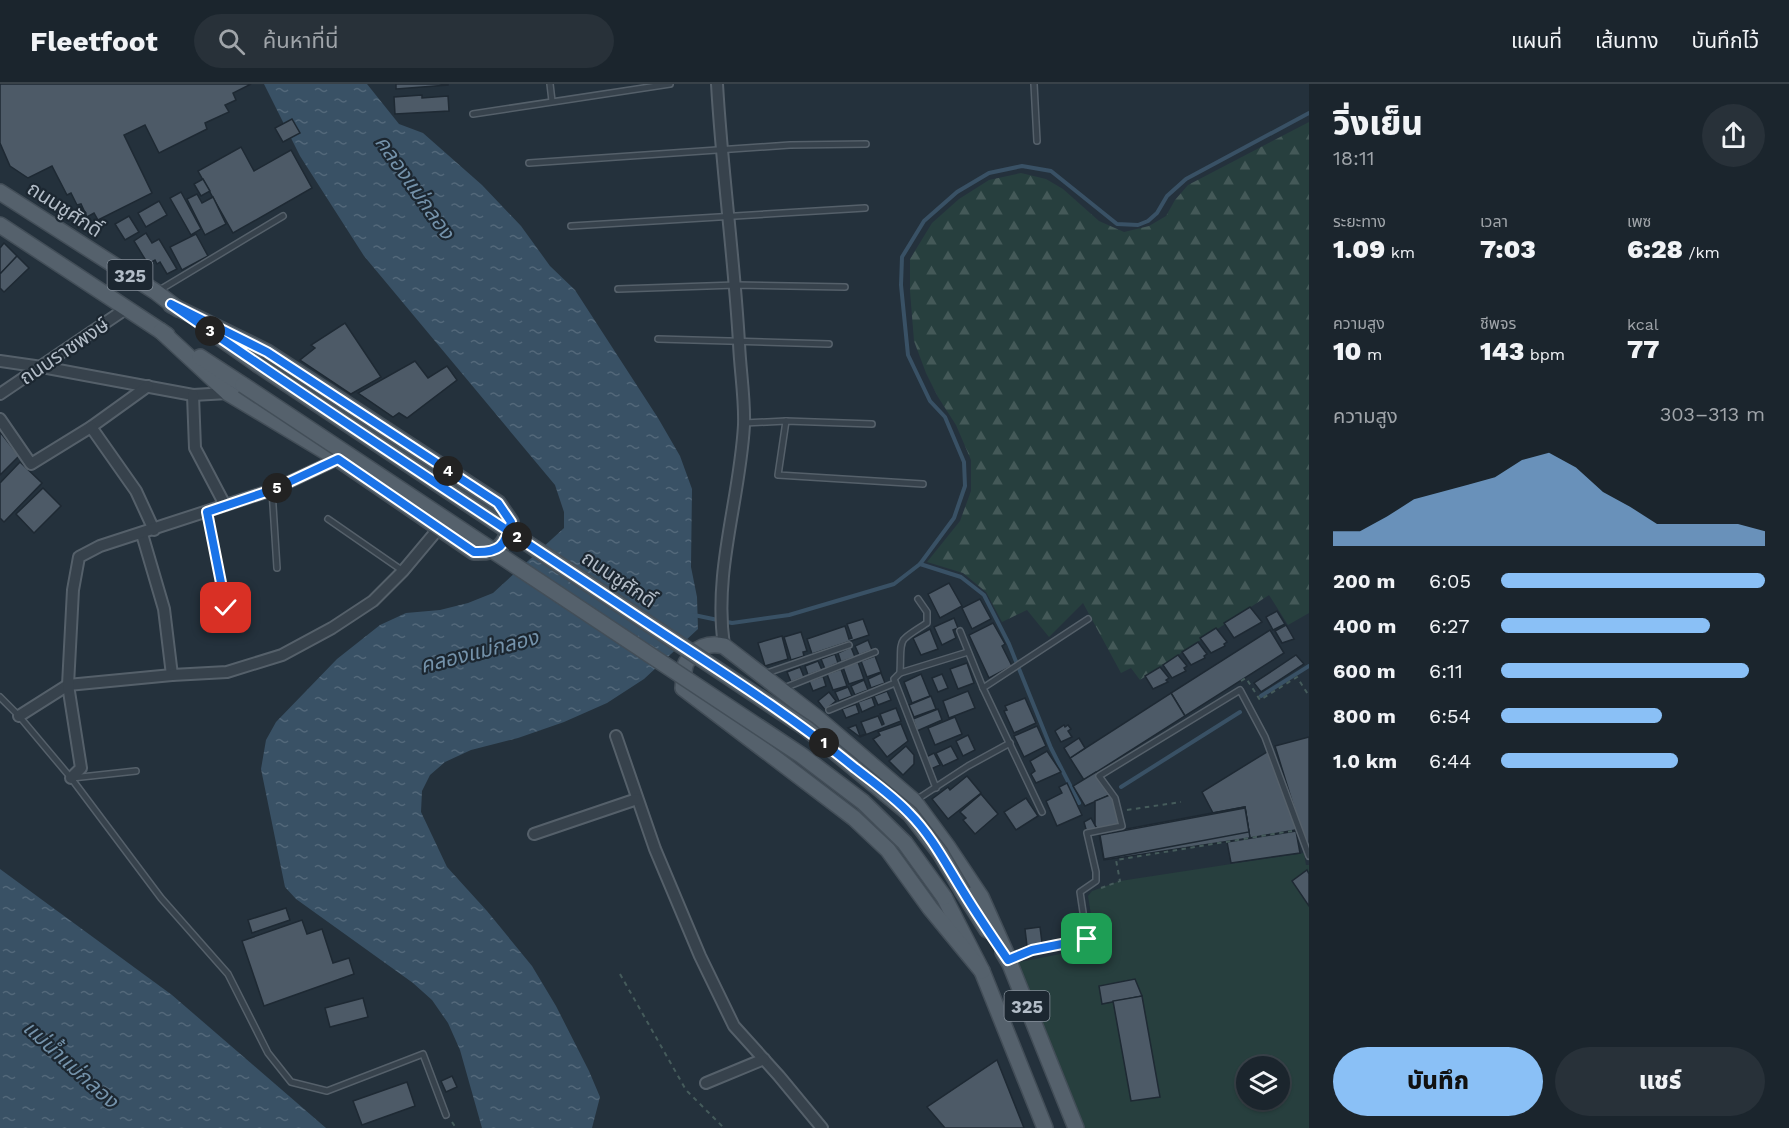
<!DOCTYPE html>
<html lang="th">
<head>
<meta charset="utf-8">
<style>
	:root { --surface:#1b252d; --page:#283139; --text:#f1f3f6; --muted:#a0a5aa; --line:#394249; --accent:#8ac0f6 }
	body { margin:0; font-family:"Work Sans","Noto Sans Thai",sans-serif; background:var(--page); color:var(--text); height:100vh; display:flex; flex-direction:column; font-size:22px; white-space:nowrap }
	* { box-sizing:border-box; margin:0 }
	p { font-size:20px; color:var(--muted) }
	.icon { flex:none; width:33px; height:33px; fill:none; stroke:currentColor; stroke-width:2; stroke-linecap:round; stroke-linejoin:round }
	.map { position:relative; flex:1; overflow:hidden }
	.details { display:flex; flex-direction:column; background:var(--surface); width:480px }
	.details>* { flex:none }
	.buttons { position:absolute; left:1236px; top:972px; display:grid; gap:12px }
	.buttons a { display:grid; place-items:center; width:54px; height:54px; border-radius:50%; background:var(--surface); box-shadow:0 2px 4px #0004,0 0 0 2px var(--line); font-size:30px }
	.pin { position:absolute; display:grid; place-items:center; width:51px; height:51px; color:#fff; margin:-26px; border-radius:12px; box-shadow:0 3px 9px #0006 }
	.km { position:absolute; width:30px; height:30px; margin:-15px; border-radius:50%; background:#222; color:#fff; font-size:16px; line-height:30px; text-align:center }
	.round { display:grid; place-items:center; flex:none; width:63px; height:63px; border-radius:32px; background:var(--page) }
	.overview { display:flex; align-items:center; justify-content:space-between; height:102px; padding:0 24px }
	h1 { font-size:33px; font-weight:800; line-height:45px }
	.stats { display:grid; grid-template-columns:repeat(3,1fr); gap:9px; height:102px; padding:6px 24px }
	.stats div { display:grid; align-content:center }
	.stats b { font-size:26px; font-weight:800 }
	.stats small { font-size:16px; font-weight:400 }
	.stats p { font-size:16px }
	.chart { height:168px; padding:12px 24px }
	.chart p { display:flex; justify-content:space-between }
	.chart svg { width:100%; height:108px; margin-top:6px; fill:var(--accent); opacity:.7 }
	.cta { display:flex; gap:12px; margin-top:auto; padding:12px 24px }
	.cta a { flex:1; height:69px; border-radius:36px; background:var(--accent); color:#111; font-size:24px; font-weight:800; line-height:69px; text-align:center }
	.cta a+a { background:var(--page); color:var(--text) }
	ul { padding:0 24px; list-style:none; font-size:20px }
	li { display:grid; grid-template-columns:96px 72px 1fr; align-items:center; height:45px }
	li i { height:15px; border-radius:8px; background:var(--accent) }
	header { display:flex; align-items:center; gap:36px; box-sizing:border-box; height:84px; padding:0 30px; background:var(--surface); border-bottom:2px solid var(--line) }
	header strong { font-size:28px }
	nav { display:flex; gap:33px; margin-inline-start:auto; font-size:21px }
	.search { width:420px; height:54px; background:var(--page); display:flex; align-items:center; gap:15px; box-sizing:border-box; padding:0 21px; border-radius:33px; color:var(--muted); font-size:22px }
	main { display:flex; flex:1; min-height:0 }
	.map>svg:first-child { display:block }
</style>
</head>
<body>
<header>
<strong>Fleetfoot</strong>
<div class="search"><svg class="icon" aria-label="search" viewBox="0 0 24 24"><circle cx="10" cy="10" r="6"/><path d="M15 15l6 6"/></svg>ค้นหาที่นี่</div>
<nav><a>แผนที่</a><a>เส้นทาง</a><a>บันทึกไว้</a></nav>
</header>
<main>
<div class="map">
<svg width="1309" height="1044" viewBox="0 0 1309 1044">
	<defs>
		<pattern id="forest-firs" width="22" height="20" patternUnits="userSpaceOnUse" patternTransform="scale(1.5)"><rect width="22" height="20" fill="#273f3e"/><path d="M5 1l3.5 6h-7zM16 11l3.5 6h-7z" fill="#445958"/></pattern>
		<pattern id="water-ripples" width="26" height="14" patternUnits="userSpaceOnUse" patternTransform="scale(1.5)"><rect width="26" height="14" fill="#395165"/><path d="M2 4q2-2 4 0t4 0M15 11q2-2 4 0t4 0" fill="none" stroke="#53687a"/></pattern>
	</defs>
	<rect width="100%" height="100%" fill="#24313c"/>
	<path fill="url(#forest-firs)" d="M1309,38V529L1288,541L1269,511L1140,596L1131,584L1121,589L1083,519L1049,553L1027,526L1002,538L986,508L963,489L927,478L960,437L971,407V376L956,341L938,313L926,289L914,257L910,207V175L932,139L959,115L989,96L1021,89L1046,95L1063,105L1099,137L1124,148L1149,142L1166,132L1175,116L1188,101Z"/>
	<path fill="#273f3e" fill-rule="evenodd" d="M1304,769L1306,781H1309V1044H1076L1010,880L1096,863L1088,812L1092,807L1120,797ZM1246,982H1280V1016H1246Z"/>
	<g fill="url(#water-ripples)">
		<path d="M264,0H367L399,40L423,49L482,101L521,142L550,182L575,206L658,334L680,372L692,405L691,483L697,513L698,545L644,595L607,619L564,638L518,654L471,666L445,678L430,691L422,707L421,728L447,783L487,827L532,882L556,922L589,987L600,1013L592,1044H482L460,966L448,939L432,916L413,899L296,815L285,803L261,685L266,656L276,638L337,575L380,541L406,529L440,526L468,519L493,509L564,444V428L555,401L364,172L300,72Z"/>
		<path d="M0,785L172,911L326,1044H0Z"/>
	</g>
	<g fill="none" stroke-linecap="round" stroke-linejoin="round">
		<g stroke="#395165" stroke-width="4">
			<path d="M920,480L961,493L984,511L1009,560L1051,664L1079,719"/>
			<path d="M694,531L732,539L789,531L894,500L920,480L954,434L965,402L964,378L945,333L930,317L908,271L901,201L902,173L924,137L957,108L989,89L1022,82L1051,87L1117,140L1138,141L1148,137L1157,129L1167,112L1186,95L1309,29"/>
			<path d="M1261,612L1309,582"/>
			<path d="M1121,703L1240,628"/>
		</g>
	</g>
	<g fill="#4d5a67" stroke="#1e2933" stroke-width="1.5">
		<path d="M0,0H251L233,9L236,16L225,21L229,28L205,39L207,45L159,69L145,41L124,51L152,109L98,136L94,129L87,133L81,120L77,121L71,109L67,111L52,82L28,94L10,82L0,59Z"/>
		<path d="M396,0H448V1L396,5Z"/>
		<path d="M422,11V14L448,12L449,27L395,30L394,13Z"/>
		<path d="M292,35L300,49L283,58L275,44Z"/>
		<path d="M241,63L254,87L291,66L312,104L233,149L198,87Z"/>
		<path d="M203,95L210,107L201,112L194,100Z"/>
		<path d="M181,108L201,145L191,151L170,114Z"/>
		<path d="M197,110L202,119L213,113L226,140L205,151L187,115Z"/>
		<path d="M159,117L167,131L146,143L138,129Z"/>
		<path d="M129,132L139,148L125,156L115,140Z"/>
		<path d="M146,149L152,159L159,155L177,185L167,190L160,178L157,180L155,176L148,180L134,157Z"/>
		<path d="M196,150L208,172L182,186L170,163Z"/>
		<path d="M4,159L17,172L0,190V164Z"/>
		<path d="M17,172L29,184L4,208L0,204V190Z"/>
		<path d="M345,239L381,293L351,310L300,276L315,264L311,261Z"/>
		<path d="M415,277L428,294L447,282L457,296L407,334L399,329L393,333L358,309Z"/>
		<path d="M0,348L19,372L0,391Z"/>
		<path d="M20,378L42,399L4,438L0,434V399Z"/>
		<path d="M43,404L61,422L34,449L16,430Z"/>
		<path d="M949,499L962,522L940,534L928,510Z"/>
		<path d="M980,515L991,535L972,545L962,524Z"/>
		<path d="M1250,523L1262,538L1234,554L1224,539Z"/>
		<path d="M1277,527L1285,540L1273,546L1266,533Z"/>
		<path d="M954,534L958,544L953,546L956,554L942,561L934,543Z"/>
		<path d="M863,535L869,551L812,570L807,555L845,542L849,555L852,554L847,540Z"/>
		<path d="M993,539L1005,560L1002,562L1012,582L989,594L969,551Z"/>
		<path d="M1286,541L1294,555L1282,559L1275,547Z"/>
		<path d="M1216,544L1227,558L1224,560L1225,562L1211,569L1200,554Z"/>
		<path d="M930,545L938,565L921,571L913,554Z"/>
		<path d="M1270,546L1284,569L1185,632L1171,609Z"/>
		<path d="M801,548L807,567L803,568L804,572L791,576L784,553Z"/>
		<path d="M782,552L788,575L765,582L758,559Z"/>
		<path d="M868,556L872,566L859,571L855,562Z"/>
		<path d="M1198,558L1207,570L1204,572L1205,574L1191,581L1182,568Z"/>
		<path d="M851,563L855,573L841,578L838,569Z"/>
		<path d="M835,570L838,579L825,585L821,575Z"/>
		<path d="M1178,571L1187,582L1184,584L1186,587L1172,594L1163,581Z"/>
		<path d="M1296,571L1304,580L1261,608L1254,599Z"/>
		<path d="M875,572L881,588L867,593L861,577Z"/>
		<path d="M818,577L822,586L808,591L805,582Z"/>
		<path d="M858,578L864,595L849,600L843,583Z"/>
		<path d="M967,579L974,599L958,605L950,585Z"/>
		<path d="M800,583L804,593L791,598L787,588Z"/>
		<path d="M1160,583L1169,594L1166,596L1168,598L1153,605L1145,592Z"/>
		<path d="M841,585L847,602L833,606L827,590Z"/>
		<path d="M881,589L885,599L871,604L868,595Z"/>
		<path d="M921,590L930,612L912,619L904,598Z"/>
		<path d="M942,590L948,604L938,608L932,594Z"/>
		<path d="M823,592L826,602L813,607L809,597Z"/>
		<path d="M864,596L868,606L855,611L851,602Z"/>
		<path d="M848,603L852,612L839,617L835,608Z"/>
		<path d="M887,607L891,616L878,621L874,612Z"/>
		<path d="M968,607L975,624L949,634L943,617Z"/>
		<path d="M829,608L836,617L825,626L818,617Z"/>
		<path d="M1171,609L1185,632L1084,696L1070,674Z"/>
		<path d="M931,612L936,625L914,633L909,621Z"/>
		<path d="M872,613L875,622L862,628L858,618Z"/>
		<path d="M1025,614L1036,639L1014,649L1004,627L1007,626L1005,622Z"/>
		<path d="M856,620L859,629L846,634L842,625Z"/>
		<path d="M896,624L901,637L860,653L848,644L856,641L860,652L866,650L861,638L878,632L882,641L884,640L880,630Z"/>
		<path d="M938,625L942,636L917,647L913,635Z"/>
		<path d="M955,633L962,650L935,661L928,644Z"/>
		<path d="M901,640L908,657L887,673L873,655L880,651L878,648Z"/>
		<path d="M1064,641L1065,643L1068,641L1071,645L1068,647L1072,653L1061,658L1055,647Z"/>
		<path d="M1037,642L1046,662L1024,673L1014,652Z"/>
		<path d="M968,651L975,666L963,672L956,657Z"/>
		<path d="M1309,653V772L1275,662Z"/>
		<path d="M1079,654L1085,664L1070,674L1064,664Z"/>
		<path d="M906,662L914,671V680L903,691L889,677Z"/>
		<path d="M951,662L958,675L943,682L936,669Z"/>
		<path d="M1270,666L1301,745L1250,754L1245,723L1213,729L1202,708Z"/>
		<path d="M1047,667L1061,688L1036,699L1031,690L1035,687L1030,677Z"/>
		<path d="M934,669L940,681L931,685L926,673Z"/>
		<path d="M1096,688L1112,710L1085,722L1073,702Z"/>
		<path d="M967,692L981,709L948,735L932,715L948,703L950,706Z"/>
		<path d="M1067,699L1082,731L1057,742L1046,717L1062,709L1059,703Z"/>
		<path d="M981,710L998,730L975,750L963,736L966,734L960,728Z"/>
		<path d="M1112,710L1122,742L1098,747L1095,741V717Z"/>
		<path d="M1026,714L1038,732L1016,746L1004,728Z"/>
		<path d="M1245,723L1250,754L1104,776L1099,750Z"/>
		<path d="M1245,724L1249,748L1104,775L1100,751Z"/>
		<path d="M1091,734L1098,747L1087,749L1084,738Z"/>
		<path d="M1296,747L1300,769L1231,779L1227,758Z"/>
		<path d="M1307,786L1309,790V822L1292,797Z"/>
		<path d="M286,824L290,836L252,849L248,836Z"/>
		<path d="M302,836L307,850L322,845L333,879L349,874L354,890L264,922L242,857Z"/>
		<path d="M1040,843L1042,859L1027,862L1025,845Z"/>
		<path d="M1135,895L1142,912L1102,920L1099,902Z"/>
		<path d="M1142,912L1160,1013L1131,1017L1113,917Z"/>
		<path d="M363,914L368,933L330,943L325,924Z"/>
		<path d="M997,976L1024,1044H945L927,1023Z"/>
		<path d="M452,992L457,1003L446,1008L441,997Z"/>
		<path d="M407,998L415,1022L362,1041L353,1017Z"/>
	</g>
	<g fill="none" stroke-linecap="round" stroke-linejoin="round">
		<defs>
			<g id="lane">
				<path d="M550,0L552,17"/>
				<path d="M1034,0L1037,57"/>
				<path d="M473,30L670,0"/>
				<path d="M529,79L790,61L866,60"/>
				<path d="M571,142L865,124"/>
				<path d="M618,205L736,201L845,203"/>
				<path d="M158,207L283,132"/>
				<path d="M658,255L829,260"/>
				<path d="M786,337L778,391L923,400"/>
				<path d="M744,339L786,337L872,340"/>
				<path d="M272,406L277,484"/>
				<path d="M207,428L226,524"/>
				<path d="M328,435L403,487"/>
				<path d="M960,547L983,604L1042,728"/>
				<path d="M900,589C902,553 895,559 927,539V528L918,515"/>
				<path d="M764,590L849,561"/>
				<path d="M784,604L875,568"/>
				<path d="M983,604L1088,535"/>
				<path d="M0,613L19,632L71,694L161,814L228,890L268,969L291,998L327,1007L423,970L446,1031"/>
				<path d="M829,626L895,599"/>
				<path d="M72,694L136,687"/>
				<path d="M936,704L894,595L900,589L968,568"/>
				<path d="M916,716L968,682L1010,659"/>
				<path d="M1009,876L1032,866L1087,855L1080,808L1096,797V788L1087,749L1122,742L1115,714L1099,692L1240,606L1265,653L1309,772"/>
			</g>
			<g id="street">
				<path d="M717,0C722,87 734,172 739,259C740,286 745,314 744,341C740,415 713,487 724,562"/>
				<path d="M0,277L42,283L193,311L228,309"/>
				<path d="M0,310L127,224"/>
				<path d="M193,311L195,364L225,421"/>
				<path d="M0,335L31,380L91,343L148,302"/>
				<path d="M91,343L136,407L154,446"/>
				<path d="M142,450L164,525L172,591"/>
				<path d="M19,632L68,601L172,591L227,588L282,571L332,544L373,517L403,487L439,444"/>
				<path d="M616,652L655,765L700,872L734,942L779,992L822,1044"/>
				<path d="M71,694L81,684L68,601L73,506L79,473L100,462L272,406L338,375"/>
				<path d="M534,750L637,715"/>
				<path d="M706,999L764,975"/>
			</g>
			<g id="primary">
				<path d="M0,108L156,208L178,225"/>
				<path d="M0,141L167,251"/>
				<path d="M161,247L228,309L338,375L474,468C500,469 505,462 511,438L498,419L267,268L171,221"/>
				<path d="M217,252L257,280"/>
				<path d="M200,273L243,301"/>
				<path d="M963,808L987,846"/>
				<path d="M944,813L982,887L1045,1044"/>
				<path d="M1003,868L1010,880L1076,1044"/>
				<path d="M982,887L930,824L888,766L854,734L683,604C684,597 683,585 686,579C695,563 709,558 724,562L816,633L914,717L947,762L981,813L1009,876"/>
			</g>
		</defs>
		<use href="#lane" stroke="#55606a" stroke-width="8"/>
		<use href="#street" stroke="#55606a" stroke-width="14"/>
		<use href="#primary" stroke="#434e58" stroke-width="18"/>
		<g stroke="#455b5b" stroke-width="2" stroke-dasharray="4.5 4.5" stroke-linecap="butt">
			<path d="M1241,597L1246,594L1260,616L1297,593L1309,612"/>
			<path d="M1127,726L1181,718"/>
			<path d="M1101,804L1120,797L1116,776L1292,747"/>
			<path d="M1089,864L1096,863V858"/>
			<path d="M620,890L686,1006L724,1044"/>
			<path d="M452,1038L456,1044"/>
		</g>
		<use href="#lane" stroke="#37424c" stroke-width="5"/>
		<use href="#street" stroke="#37424c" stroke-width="10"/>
		<use href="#primary" stroke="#55616c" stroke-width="15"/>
		<defs>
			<g id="primary-bridge">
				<path d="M257,280L807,645L910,730L940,769L963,808"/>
				<path d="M243,301L801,671L863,718L905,759L944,813"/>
			</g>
		</defs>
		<use href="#primary-bridge" stroke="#434e58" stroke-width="18" stroke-linecap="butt"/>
		<use href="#primary-bridge" stroke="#55616c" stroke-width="15"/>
	</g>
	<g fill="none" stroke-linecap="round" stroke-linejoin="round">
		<defs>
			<path id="route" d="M226,524L207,428L272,406L338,375L474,468C500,469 505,462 511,438L498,419L267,268L171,220C325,327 482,429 638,533C712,582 787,628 855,684C873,698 893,712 909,729C932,752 947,782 964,809C978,832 993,854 1008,876L1032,866L1087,855"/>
		</defs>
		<use href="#route" stroke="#fff" stroke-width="12"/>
		<use href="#route" stroke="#1a73e8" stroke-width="8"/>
	</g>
	<g text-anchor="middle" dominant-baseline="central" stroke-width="4.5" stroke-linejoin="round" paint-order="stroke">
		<g fill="#1c2731" stroke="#86909b" stroke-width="1.5">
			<rect x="107.5" y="176" width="45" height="30" rx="4.5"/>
			<rect x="1004.5" y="907" width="45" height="30" rx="4.5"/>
		</g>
		<g font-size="18" font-weight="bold" fill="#b3bdc8">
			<text x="130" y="191">325</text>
			<text x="1027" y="922">325</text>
		</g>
		<g font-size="20" fill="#b3bdc8" stroke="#1c2731">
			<text transform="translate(65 125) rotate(33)">ถนนชูศักดิ์</text>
			<text transform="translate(64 267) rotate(-34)">ถนนราชพงษ์</text>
			<text transform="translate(619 495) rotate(34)">ถนนชูศักดิ์</text>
		</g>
		<g font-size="21" font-style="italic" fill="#7492aa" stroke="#1c2731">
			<text transform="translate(415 103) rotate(55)">คลองแม่กลอง</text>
			<text transform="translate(479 567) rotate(-14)">คลองแม่กลอง</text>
			<text transform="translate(71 980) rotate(42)">แม่น้ำแม่กลอง</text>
		</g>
	</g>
</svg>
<div class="buttons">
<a><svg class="icon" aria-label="layers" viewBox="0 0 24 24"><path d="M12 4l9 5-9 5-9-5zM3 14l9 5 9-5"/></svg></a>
</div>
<div class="pin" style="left:1087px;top:855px;background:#1e9e55"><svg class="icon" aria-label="arrive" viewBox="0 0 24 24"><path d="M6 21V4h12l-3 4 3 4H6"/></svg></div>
<div class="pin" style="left:226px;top:524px;background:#d93025"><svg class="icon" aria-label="check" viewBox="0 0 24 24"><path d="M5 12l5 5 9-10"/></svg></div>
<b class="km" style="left:824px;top:659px">1</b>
<b class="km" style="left:517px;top:453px">2</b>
<b class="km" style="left:210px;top:247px">3</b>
<b class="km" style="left:448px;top:387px">4</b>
<b class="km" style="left:277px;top:404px">5</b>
</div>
<section class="details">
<div class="overview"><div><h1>วิ่งเย็น</h1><p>18:11</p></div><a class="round"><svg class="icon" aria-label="share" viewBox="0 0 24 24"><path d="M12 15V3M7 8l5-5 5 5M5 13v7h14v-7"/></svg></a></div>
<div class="stats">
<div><p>ระยะทาง</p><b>1.09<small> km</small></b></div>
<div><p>เวลา</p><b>7:03</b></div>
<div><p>เพซ</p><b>6:28<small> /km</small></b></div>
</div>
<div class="stats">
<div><p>ความสูง</p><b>10<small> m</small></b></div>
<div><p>ชีพจร</p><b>143<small> bpm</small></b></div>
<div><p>kcal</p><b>77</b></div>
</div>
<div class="chart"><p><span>ความสูง</span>303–313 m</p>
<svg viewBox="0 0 160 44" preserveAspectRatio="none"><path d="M0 44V38L10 38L20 32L30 25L40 22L50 19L60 16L70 9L80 6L90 12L100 22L110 28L120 35L130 35L140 35L150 35L160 38V44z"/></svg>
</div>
<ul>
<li><b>200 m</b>6:05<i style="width:100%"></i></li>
<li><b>400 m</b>6:27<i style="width:79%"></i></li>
<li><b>600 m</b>6:11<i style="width:94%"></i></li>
<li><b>800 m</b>6:54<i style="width:61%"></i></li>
<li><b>1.0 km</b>6:44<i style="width:67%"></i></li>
</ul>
<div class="cta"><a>บันทึก</a><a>แชร์</a></div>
</section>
</main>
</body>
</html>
